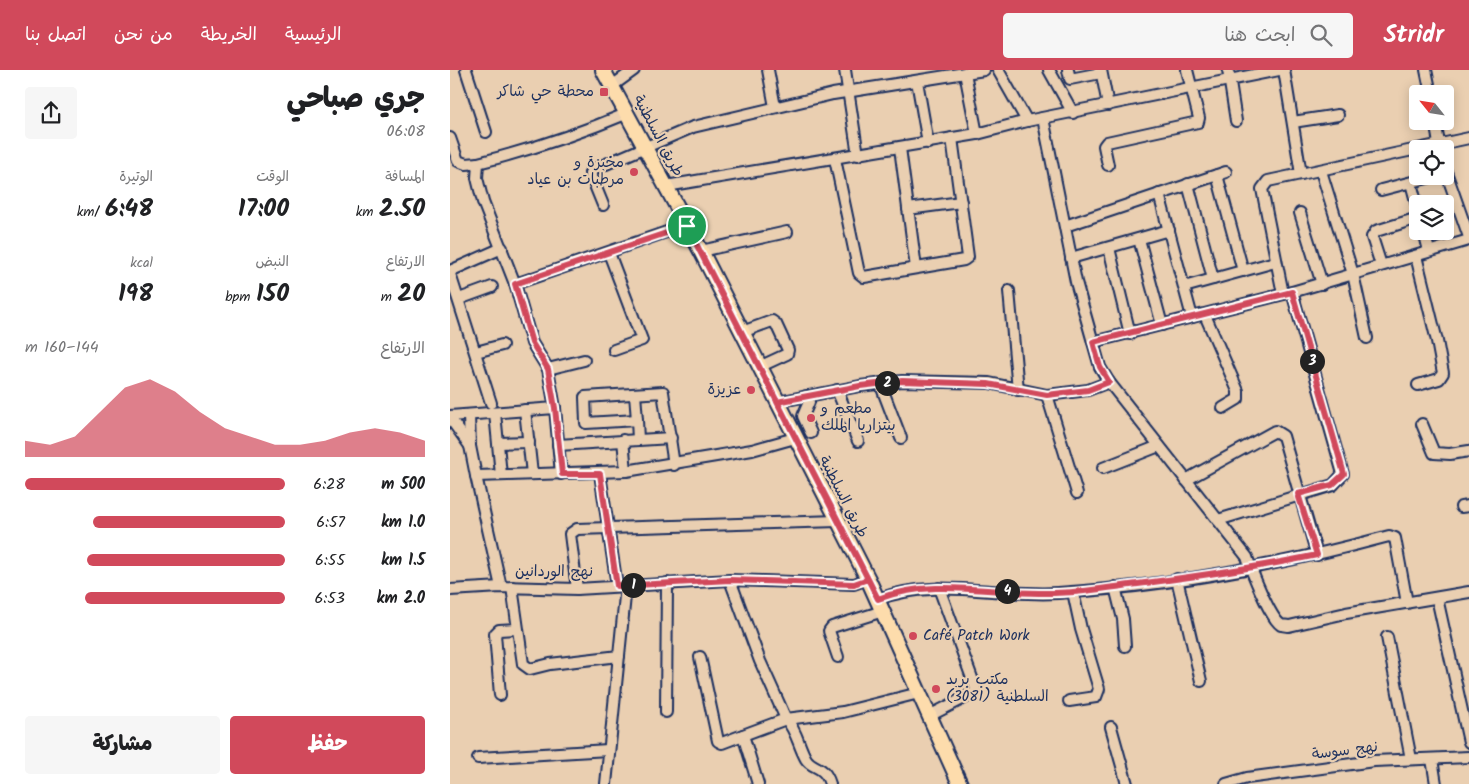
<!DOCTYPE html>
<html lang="ar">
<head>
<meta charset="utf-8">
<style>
	:root { --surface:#fff; --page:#f6f6f6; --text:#202124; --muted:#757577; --accent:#d1495b }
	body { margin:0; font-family:Kalam,"Playpen Sans Arabic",sans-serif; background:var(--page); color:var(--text); direction:rtl; height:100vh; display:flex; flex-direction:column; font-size:19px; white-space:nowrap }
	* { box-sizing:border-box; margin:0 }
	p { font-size:16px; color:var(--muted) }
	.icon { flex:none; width:28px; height:28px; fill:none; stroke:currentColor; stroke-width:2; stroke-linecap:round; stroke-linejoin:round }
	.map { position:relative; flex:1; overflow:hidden; direction:ltr }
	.panel { display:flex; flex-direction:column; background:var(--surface); width:450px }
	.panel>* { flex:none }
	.needle { width:32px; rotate:300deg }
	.buttons { position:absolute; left:959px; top:15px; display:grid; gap:10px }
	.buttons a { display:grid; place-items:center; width:45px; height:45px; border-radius:5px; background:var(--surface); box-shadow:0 2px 12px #0003; font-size:25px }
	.pin { position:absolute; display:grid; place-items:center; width:42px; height:42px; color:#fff; margin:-21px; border:2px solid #fff; border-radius:50%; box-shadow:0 1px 5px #0007 }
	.km { position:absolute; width:25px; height:25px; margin:-12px; border-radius:50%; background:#222; color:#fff; font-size:14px; line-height:25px; text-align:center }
	.round { display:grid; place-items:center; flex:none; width:52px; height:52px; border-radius:5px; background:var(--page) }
	.summary { display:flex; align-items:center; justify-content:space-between; height:85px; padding:0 25px }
	h1 { font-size:28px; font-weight:800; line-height:38px }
	.metrics { display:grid; grid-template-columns:repeat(3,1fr); gap:8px; height:85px; padding:5px 25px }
	.metrics div { display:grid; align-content:center }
	.metrics b { font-size:25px; font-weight:800 }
	.metrics small { font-size:14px; font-weight:400 }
	.metrics p { font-size:14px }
	.chart { height:140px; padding:10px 25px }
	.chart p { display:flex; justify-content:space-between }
	.chart svg { width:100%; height:90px; margin-top:5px; fill:var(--accent); opacity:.7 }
	.cta { display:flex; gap:10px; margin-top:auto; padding:10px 25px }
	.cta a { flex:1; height:58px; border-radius:5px; background:var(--accent); color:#fff; font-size:20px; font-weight:800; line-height:58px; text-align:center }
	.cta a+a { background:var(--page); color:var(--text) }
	ul { padding:0 25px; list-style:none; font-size:16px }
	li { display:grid; grid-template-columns:80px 60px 1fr; align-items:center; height:38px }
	li i { height:12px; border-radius:6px; background:var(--accent) }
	header { display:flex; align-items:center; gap:30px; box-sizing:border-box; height:70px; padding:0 25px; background:var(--accent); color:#fff }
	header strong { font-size:24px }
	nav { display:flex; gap:28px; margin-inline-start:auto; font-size:18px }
	.search { width:350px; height:45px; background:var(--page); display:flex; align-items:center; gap:12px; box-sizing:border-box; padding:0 18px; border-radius:5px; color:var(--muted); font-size:19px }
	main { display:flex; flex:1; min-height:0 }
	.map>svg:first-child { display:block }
</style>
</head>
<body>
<header>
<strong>Stridr</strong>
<div class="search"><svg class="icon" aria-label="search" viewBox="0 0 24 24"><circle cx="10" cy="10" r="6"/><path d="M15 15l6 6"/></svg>ابحث هنا</div>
<nav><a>الرئيسية</a><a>الخريطة</a><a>من نحن</a><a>اتصل بنا</a></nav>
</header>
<main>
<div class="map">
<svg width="1019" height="714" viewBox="0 0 1019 714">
	<rect width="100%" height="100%" fill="#eacfb1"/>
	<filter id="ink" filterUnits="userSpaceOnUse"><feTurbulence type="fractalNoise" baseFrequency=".02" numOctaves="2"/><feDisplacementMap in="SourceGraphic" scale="10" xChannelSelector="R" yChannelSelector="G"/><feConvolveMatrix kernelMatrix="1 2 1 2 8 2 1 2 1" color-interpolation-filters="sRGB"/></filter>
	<g filter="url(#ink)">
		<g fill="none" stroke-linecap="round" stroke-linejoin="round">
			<defs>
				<g id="minor">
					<path d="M16,0L36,62"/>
					<path d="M318,0L325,37"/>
					<path d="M395,0L408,85"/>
					<path d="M548,0L577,51"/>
					<path d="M599,0L623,43"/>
					<path d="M618,0L620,9L651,3"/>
					<path d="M651,0L658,35"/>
					<path d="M778,0L786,51"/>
					<path d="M834,0L851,104"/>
					<path d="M976,0L981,24"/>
					<path d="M515,3L527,64"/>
					<path d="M467,11L478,73"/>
					<path d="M162,16L184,0"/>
					<path d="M593,48L626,212L650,297L659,312L797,487C801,500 820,548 831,555C832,555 838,556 839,556L896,543L1019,522"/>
					<path d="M985,51L990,79"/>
					<path d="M843,52L888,45"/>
					<path d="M0,68L8,91L16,94L28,93"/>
					<path d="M450,78L466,198"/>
					<path d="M385,89L409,203L414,207L514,190L518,187L502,68"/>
					<path d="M658,95L654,76L657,72L748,52L749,48L737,0"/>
					<path d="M995,99L1019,167"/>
					<path d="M871,101L903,204L917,268"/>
					<path d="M767,105L793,201"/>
					<path d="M961,113L968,139"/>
					<path d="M738,114L763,209"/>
					<path d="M216,116L527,64L577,51L829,0"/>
					<path d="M931,120L985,106"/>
					<path d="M709,124L742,247"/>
					<path d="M153,135L140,103L142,100L243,57L383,24L534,0"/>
					<path d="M458,139L511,132"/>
					<path d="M850,143L872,214"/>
					<path d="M615,156L776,102"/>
					<path d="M974,161L979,181"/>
					<path d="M689,169L712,255"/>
					<path d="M659,178L680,264"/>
					<path d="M251,181L337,162"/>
					<path d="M159,183L192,270L164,280"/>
					<path d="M966,186L987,271L993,303L989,309L968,315"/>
					<path d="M621,188L719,160"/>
					<path d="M931,195L922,167L926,161L968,148"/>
					<path d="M0,201L52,178"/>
					<path d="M0,204L41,333"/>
					<path d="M65,214L237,155"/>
					<path d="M734,217L825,192"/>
					<path d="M559,221L568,320"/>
					<path d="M833,224L812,119L818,111L1019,68"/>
					<path d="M9,229L42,217"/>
					<path d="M755,245L788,321V329L773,338"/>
					<path d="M292,262L322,251L326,254L338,280L337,284L309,297"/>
					<path d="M643,272L842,222L1019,170"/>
					<path d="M26,282L52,275"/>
					<path d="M98,299L134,290"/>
					<path d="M430,313L451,368"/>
					<path d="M387,320L408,371"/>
					<path d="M185,324L187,350"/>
					<path d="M597,325L627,423"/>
					<path d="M356,326L359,332L353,346L361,363"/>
					<path d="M327,332L410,316L452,311L539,313L597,325L638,320L659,312"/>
					<path d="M105,338L111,404"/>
					<path d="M75,340L82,404"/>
					<path d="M45,343L51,405"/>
					<path d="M19,345L20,376L26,406L176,401L302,380L345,368"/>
					<path d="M0,346L105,338L98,299L82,273L65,214L33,132L27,108L28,93C80,80 128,64 178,43"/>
					<path d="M0,348L20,376"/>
					<path d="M972,354L984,383L1000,384L1019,381"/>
					<path d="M173,370L176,401"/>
					<path d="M188,370L187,350L136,353L135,327L213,322L224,395"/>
					<path d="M48,373L79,372"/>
					<path d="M108,375L221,368"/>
					<path d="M653,398L709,376"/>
					<path d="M150,404L167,516"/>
					<path d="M26,406L51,517"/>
					<path d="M736,410L825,361L833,366L867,485"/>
					<path d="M1011,437L1019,436"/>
					<path d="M768,450L883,415L893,404L842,222"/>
					<path d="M727,509L751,611"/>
					<path d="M280,510L310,591L336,649L293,665L308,714"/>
					<path d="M62,517L73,594L80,599L100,594L169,586"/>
					<path d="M665,517L673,549L675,576"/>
					<path d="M127,519L120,464L127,459L388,451"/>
					<path d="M0,520L51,517L127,519L280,510L404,514L418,509"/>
					<path d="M987,528L1019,672"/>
					<path d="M428,529C487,507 547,527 608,523C719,516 831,495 939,466L945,468L957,533"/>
					<path d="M937,567L961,689"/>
					<path d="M250,587L268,671L272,673L293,665"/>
					<path d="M388,587L379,561L382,557L433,541"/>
					<path d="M50,625L45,564L49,560L67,559"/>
					<path d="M619,631L646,627L649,619L631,559L623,522"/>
					<path d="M216,642L217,513"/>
					<path d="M479,646L524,623L526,619L489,518"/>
					<path d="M336,649L393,642L469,623"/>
					<path d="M336,649C347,661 348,675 356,689C363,700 374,694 380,714"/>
					<path d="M661,657L677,714"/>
					<path d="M28,688L158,680"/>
					<path d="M982,689L986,714"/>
					<path d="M156,714L176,516"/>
					<path d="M776,714L797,708L924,691L1019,687"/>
				</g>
				<path id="major" d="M153,0L251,181L418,509L510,714"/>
			</defs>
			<use href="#minor" stroke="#1b2f5e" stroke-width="14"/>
			<use href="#major" stroke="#1b2f5e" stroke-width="18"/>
			<use href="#minor" stroke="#eacfb1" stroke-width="10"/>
			<use href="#major" stroke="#fddcac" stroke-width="14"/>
		</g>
	</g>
	<g fill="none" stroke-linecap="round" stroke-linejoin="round" filter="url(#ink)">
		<defs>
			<path id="route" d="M237,156L65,214L82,273L98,299L105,338L112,404H150L167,516L280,510L404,514L418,509L327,332L410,316L452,311L538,314L597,325L638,320L659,312L650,297L643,272L842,222L894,404L882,415L848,424L867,485C805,498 743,507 680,515C655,518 630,523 604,523C545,525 485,507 428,529L418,509C357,392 298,273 237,156"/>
		</defs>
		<use href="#route" stroke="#fff" stroke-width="10"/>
		<use href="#route" stroke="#d1495b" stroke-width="6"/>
	</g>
	<g fill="#d1495b" stroke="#eacfb1" stroke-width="2">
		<rect x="149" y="17" width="10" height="10" rx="2.5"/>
		<circle cx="184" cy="102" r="5"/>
		<circle cx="301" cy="320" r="5"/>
		<circle cx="361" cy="348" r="5"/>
		<circle cx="463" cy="566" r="5"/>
		<circle cx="486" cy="619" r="5"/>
	</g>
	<g text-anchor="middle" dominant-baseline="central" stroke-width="4.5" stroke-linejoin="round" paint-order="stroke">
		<g font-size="15" fill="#1b2f5e" stroke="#eacfb1" text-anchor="end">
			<text x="144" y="22">محطة حي شاكر</text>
			<text x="174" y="93">مخبزة و<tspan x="174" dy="17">مرطبات بن عياد</tspan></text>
			<text x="291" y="320">عزيزة</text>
			<text x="371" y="339" text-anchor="start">مطعم و<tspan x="371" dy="17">بيتزاريا الملك</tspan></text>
			<text x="473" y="566" text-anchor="start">Café Patch Work</text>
			<text x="496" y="610" text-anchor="start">مكتب بريد<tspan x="496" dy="17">السلطنية (3081)</tspan></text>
		</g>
		<g font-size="15" fill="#1b2f5e" stroke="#eacfb1">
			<text transform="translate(208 66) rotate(62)">طريق السلطنية</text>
			<text transform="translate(393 427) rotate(63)">طريق السلطنية</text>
			<text x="104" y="502">نهج الوردانين</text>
			<text transform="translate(895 681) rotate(-7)">نهج سوسة</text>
		</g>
	</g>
</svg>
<div class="buttons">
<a><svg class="needle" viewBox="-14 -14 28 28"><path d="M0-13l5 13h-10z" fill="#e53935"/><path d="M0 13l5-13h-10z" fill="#757577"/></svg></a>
<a><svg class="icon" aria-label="locate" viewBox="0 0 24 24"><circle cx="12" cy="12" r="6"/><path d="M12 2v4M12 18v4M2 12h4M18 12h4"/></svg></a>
<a><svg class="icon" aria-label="layers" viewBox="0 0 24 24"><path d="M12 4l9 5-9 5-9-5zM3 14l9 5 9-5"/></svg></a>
</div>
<div class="pin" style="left:237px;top:156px;background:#1e9e55"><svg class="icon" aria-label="arrive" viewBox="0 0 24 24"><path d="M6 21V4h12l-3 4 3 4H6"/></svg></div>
<b class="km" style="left:183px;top:515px">1</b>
<b class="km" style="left:437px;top:313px">2</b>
<b class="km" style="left:862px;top:291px">3</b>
<b class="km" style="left:557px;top:521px">4</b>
</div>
<section class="panel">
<div class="summary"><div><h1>جري صباحي</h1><p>06:08</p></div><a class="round"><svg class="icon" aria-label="share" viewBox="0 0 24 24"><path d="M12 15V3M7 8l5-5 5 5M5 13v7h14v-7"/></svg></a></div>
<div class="metrics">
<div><p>المسافة</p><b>2.50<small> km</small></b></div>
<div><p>الوقت</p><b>17:00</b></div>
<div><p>الوتيرة</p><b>6:48<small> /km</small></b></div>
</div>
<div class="metrics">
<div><p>الارتفاع</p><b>20<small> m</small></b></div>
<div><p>النبض</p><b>150<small> bpm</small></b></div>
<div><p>kcal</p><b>198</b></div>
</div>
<div class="chart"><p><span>الارتفاع</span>144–160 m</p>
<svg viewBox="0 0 160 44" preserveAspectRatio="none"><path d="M0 44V36L10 38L20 34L30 22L40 10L50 6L60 12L70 22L80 30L90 34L100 38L110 38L120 36L130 32L140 30L150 32L160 36V44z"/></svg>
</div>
<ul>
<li><b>500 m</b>6:28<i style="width:100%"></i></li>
<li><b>1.0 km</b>6:57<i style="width:74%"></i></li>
<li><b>1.5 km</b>6:55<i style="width:76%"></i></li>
<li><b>2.0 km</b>6:53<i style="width:77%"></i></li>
</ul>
<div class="cta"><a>حفظ</a><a>مشاركة</a></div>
</section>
</main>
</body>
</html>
